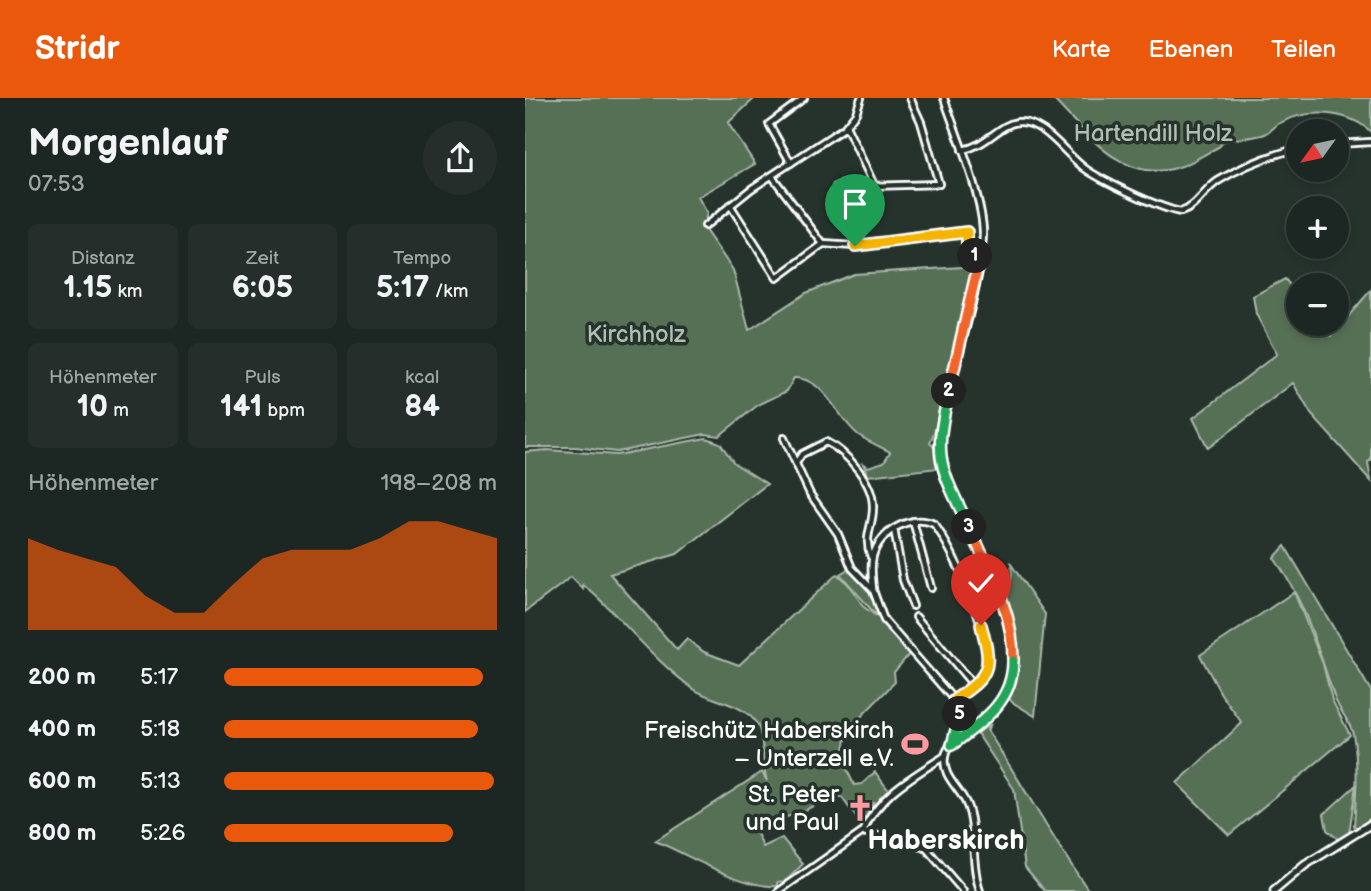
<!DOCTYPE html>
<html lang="de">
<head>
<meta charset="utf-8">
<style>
	:root { --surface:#1c2622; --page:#252e2a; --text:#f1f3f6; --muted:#a0a5a5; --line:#3a4340; --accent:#ea580c }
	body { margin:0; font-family:"Balsamiq Sans",sans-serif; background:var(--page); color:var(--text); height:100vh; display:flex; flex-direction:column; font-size:26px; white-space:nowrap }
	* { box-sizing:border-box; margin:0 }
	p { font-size:23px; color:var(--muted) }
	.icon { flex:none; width:38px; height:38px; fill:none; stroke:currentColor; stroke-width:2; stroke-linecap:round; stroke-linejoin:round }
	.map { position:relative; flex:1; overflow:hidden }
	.details { display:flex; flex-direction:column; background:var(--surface); width:525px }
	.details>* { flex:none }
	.needle { width:46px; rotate:237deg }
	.controls { position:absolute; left:761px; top:21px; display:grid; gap:14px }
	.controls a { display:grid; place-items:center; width:63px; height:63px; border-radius:50%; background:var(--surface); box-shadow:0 4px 10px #0003,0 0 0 2px var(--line); font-size:35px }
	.pin { position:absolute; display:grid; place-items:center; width:60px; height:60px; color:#fff; margin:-72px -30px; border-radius:50% 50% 50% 0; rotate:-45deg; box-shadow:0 0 7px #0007 }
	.pin .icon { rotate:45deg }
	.km { position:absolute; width:35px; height:35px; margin:-18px; border-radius:50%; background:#222; color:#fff; font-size:19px; line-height:35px; text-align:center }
	.round { display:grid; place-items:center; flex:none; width:74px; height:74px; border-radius:37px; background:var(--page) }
	.summary { display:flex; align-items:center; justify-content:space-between; height:119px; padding:0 28px }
	h1 { font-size:38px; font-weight:600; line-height:52px }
	.metrics { display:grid; grid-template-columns:repeat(3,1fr); gap:10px; height:119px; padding:7px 28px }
	.metrics div { display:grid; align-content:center; border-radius:10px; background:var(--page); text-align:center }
	.metrics b { font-size:30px; font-weight:600 }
	.metrics small { font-size:19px; font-weight:400 }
	.metrics p { font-size:19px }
	.chart { height:196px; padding:14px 28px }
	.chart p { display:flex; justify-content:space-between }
	.chart svg { width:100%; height:126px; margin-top:7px; fill:var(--accent); opacity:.7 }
	ul { padding:0 28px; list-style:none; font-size:23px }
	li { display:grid; grid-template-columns:112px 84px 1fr; align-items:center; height:52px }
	li i { height:18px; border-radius:9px; background:var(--accent) }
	header { display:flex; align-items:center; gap:42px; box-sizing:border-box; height:98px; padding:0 35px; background:var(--accent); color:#fff }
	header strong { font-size:33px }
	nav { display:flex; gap:38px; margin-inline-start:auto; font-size:24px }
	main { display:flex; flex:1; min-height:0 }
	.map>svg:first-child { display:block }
</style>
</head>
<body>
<header>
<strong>Stridr</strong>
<nav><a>Karte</a><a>Ebenen</a><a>Teilen</a></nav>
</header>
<main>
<section class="details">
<div class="summary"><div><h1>Morgenlauf</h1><p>07:53</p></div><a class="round"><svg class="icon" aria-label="share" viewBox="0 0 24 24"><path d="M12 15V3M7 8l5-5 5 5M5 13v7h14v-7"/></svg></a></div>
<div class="metrics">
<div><p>Distanz</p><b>1.15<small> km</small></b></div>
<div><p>Zeit</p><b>6:05</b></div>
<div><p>Tempo</p><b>5:17<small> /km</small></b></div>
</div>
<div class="metrics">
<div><p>Höhenmeter</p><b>10<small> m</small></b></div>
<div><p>Puls</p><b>141<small> bpm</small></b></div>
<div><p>kcal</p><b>84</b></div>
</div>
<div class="chart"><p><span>Höhenmeter</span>198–208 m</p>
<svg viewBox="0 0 160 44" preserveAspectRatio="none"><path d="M0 44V12L10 16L20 19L30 22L40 32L50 38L60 38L70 28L80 19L90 16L100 16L110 16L120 12L130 6L140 6L150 9L160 12V44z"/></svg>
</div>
<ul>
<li><b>200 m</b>5:17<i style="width:95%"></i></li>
<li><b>400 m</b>5:18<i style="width:93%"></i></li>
<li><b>600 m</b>5:13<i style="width:99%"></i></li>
<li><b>800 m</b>5:26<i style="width:84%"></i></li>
</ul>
</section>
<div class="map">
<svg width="846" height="793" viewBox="0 0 846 793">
	<rect width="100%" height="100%" fill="#26332d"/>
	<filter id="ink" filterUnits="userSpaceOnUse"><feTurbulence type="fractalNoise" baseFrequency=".0143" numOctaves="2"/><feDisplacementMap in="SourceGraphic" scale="14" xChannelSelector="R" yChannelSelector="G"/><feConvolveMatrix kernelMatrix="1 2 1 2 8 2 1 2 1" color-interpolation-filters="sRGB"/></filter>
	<g filter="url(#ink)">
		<g fill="#567056" stroke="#aab8aa" stroke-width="2">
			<path d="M0,0H230L203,25L230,66L173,99L182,115L178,129L208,172L224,232L281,195L329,176L437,169L438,161L450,163L412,326L405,345L410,350L414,370L343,378L338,366L343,369L359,364L365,354C356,349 344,344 335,338C313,323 300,279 269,280L262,293L233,307L194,338L180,336L92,354L50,349H0Z"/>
			<path d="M527,0H846V34C823,12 781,10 753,26C749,29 745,34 740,36C731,40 709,40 697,44L695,48C678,57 660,70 641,72C592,80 557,30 527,0Z"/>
			<path d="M760,181L773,197L774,226H796L806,238L846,192V362L843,364L846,383L786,316L768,285L683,350L668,320L752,256L731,216L728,198Z"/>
			<path d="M181,340L195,345L209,365L242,386L152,456L85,476L152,552L162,541L179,554L214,567L312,476L323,486L339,509L358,523L386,554L369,574L370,584L323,632L317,661L329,687L337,686L350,674L364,693L351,706L348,705L341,719L334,723L317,700L302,696C284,718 253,718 230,731L238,749L257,740L278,766L261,783L253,784V788C218,791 163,756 130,743L237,674L242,683C236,667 240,639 232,626C218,604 186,604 167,590C131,564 102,527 70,497L58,487V491L46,479L0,514V354L22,352L92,357Z"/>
			<path d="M760,448L846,593V723L835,731L829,728C831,697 834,668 828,636C825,622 813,612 809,598C792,548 780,503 749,460Z"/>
			<path d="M486,466L520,516L510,618L487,604L483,599L489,573L490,550L481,503L487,477Z"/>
			<path d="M323,471L345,492L353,515L351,517L315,476Z"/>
			<path d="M769,494L798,566L807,602L825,637L704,737L652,685L717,625L696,596L675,557Z"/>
			<path d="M466,626L462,632C497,685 527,741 564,793H520L500,769L489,691L452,635Z"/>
			<path d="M831,687L824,736L814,742L802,732L799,716Z"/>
		</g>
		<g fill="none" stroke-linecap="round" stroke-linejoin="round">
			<defs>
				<g id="minor">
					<path d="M419,0C431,36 459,101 458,138C455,189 436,243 424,293C420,313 412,335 414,356C416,375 427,393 435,410C458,461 490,511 488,569C486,623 425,632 420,658C416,678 434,689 441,705C452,729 445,765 455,793"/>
					<path d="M321,28L350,89"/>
					<path d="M812,46L846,44"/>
					<path d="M437,52C462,48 474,26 493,24C520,22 542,59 562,72C580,84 636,111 656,114C672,109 679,92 693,83C717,68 746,57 774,50"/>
					<path d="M266,65L244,26L279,0"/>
					<path d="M247,78L298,146L330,148L442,134V155L455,159"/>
					<path d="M311,89L414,86L396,24L385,0"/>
					<path d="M205,107L252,180L298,146"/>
					<path d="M180,128L226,91L319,30L331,15L336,0"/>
					<path d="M259,340L285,396L313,436L327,470L348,492L359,522L429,602L435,622L427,647"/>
					<path d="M271,365L277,356L301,344C322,354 349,385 348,410C348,429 338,439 346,459"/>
					<path d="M388,423L406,490"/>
					<path d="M369,431L378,482L388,508"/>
					<path d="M348,491C347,480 345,468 348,458C354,434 386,415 409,426C428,450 470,543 461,573C457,587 440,594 429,602"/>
					<path d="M391,519L449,588"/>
					<path d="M338,734L401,750L438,793"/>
					<path d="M338,734C354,696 387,679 420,658"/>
					<path d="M254,793L338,734"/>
				</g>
				<path id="major" d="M749,793L780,767L846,726"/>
			</defs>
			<use href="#minor" stroke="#fff" stroke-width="10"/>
			<use href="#major" stroke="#fff" stroke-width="11"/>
			<use href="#minor" stroke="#26332d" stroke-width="4.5"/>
			<use href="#major" stroke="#26332d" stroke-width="6"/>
		</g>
	</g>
	<g fill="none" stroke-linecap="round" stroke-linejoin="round" filter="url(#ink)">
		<defs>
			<path id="split-1" d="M330,148L442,134V155L450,158"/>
			<path id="split-2" d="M424,293L455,159L450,158"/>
			<path id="split-3" d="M424,293C408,362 414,366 444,429"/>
			<path id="split-4" d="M444,429C464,472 489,514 488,563"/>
			<path id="split-5" d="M435,616L427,647C457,624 488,604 488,563"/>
			<path id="split-6" d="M435,616L429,602C465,577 468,571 456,527"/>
		</defs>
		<use href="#split-1" stroke="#fff" stroke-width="14"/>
		<use href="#split-2" stroke="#fff" stroke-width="14"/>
		<use href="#split-3" stroke="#fff" stroke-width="14"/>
		<use href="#split-4" stroke="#fff" stroke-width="14"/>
		<use href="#split-5" stroke="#fff" stroke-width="14"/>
		<use href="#split-6" stroke="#fff" stroke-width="14"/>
		<use href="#split-1" stroke="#f5b400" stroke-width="9"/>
		<use href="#split-2" stroke="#f0652b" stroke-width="9"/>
		<use href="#split-3" stroke="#22a559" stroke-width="9"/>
		<use href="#split-4" stroke="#f0652b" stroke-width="9"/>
		<use href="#split-5" stroke="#22a559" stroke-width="9"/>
		<use href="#split-6" stroke="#f5b400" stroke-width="9"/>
	</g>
	<defs>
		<symbol id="stadium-bare" viewBox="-9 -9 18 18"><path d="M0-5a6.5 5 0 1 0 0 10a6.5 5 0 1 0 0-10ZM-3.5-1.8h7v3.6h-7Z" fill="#ff9aa2" stroke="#26332d" stroke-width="2.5" paint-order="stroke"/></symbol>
		<symbol id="church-bare" viewBox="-9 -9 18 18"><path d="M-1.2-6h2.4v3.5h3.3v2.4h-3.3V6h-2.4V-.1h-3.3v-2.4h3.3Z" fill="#ff9aa2" stroke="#26332d" stroke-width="2.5" paint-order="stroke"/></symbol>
	</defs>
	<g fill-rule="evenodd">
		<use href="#stadium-bare" x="371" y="627" width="38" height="38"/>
		<use href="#church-bare" x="316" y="691" width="38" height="38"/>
	</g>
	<g text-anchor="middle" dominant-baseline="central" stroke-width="7" stroke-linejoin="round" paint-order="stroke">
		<g font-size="24" fill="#b3bfb3" stroke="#26332d">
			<text x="628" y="35">Hartendill Holz</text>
			<text x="111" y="236">Kirchholz</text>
		</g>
		<g font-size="24" fill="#fff" stroke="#26332d" text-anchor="end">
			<text x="369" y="632">Freischütz Haberskirch<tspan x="369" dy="28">– Unterzell e.V.</tspan></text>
			<text x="314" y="696">St. Peter<tspan x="314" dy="28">und Paul</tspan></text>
		</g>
		<g font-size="28" font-weight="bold" fill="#fff" stroke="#26332d">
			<text x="421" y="742">Haberskirch</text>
		</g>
	</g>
</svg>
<div class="controls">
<a><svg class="needle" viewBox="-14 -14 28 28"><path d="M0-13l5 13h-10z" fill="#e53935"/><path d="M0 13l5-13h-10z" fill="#a0a5a5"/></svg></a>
<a>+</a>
<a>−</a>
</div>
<div class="pin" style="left:330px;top:148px;background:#1e9e55"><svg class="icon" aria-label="arrive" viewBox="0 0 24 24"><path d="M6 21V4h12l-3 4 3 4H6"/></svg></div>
<div class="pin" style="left:456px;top:527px;background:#d93025"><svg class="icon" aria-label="check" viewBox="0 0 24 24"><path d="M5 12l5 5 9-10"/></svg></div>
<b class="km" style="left:450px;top:158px">1</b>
<b class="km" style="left:424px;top:293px">2</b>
<b class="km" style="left:444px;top:429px">3</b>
<b class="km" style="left:435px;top:616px">5</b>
</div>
</main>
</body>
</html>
